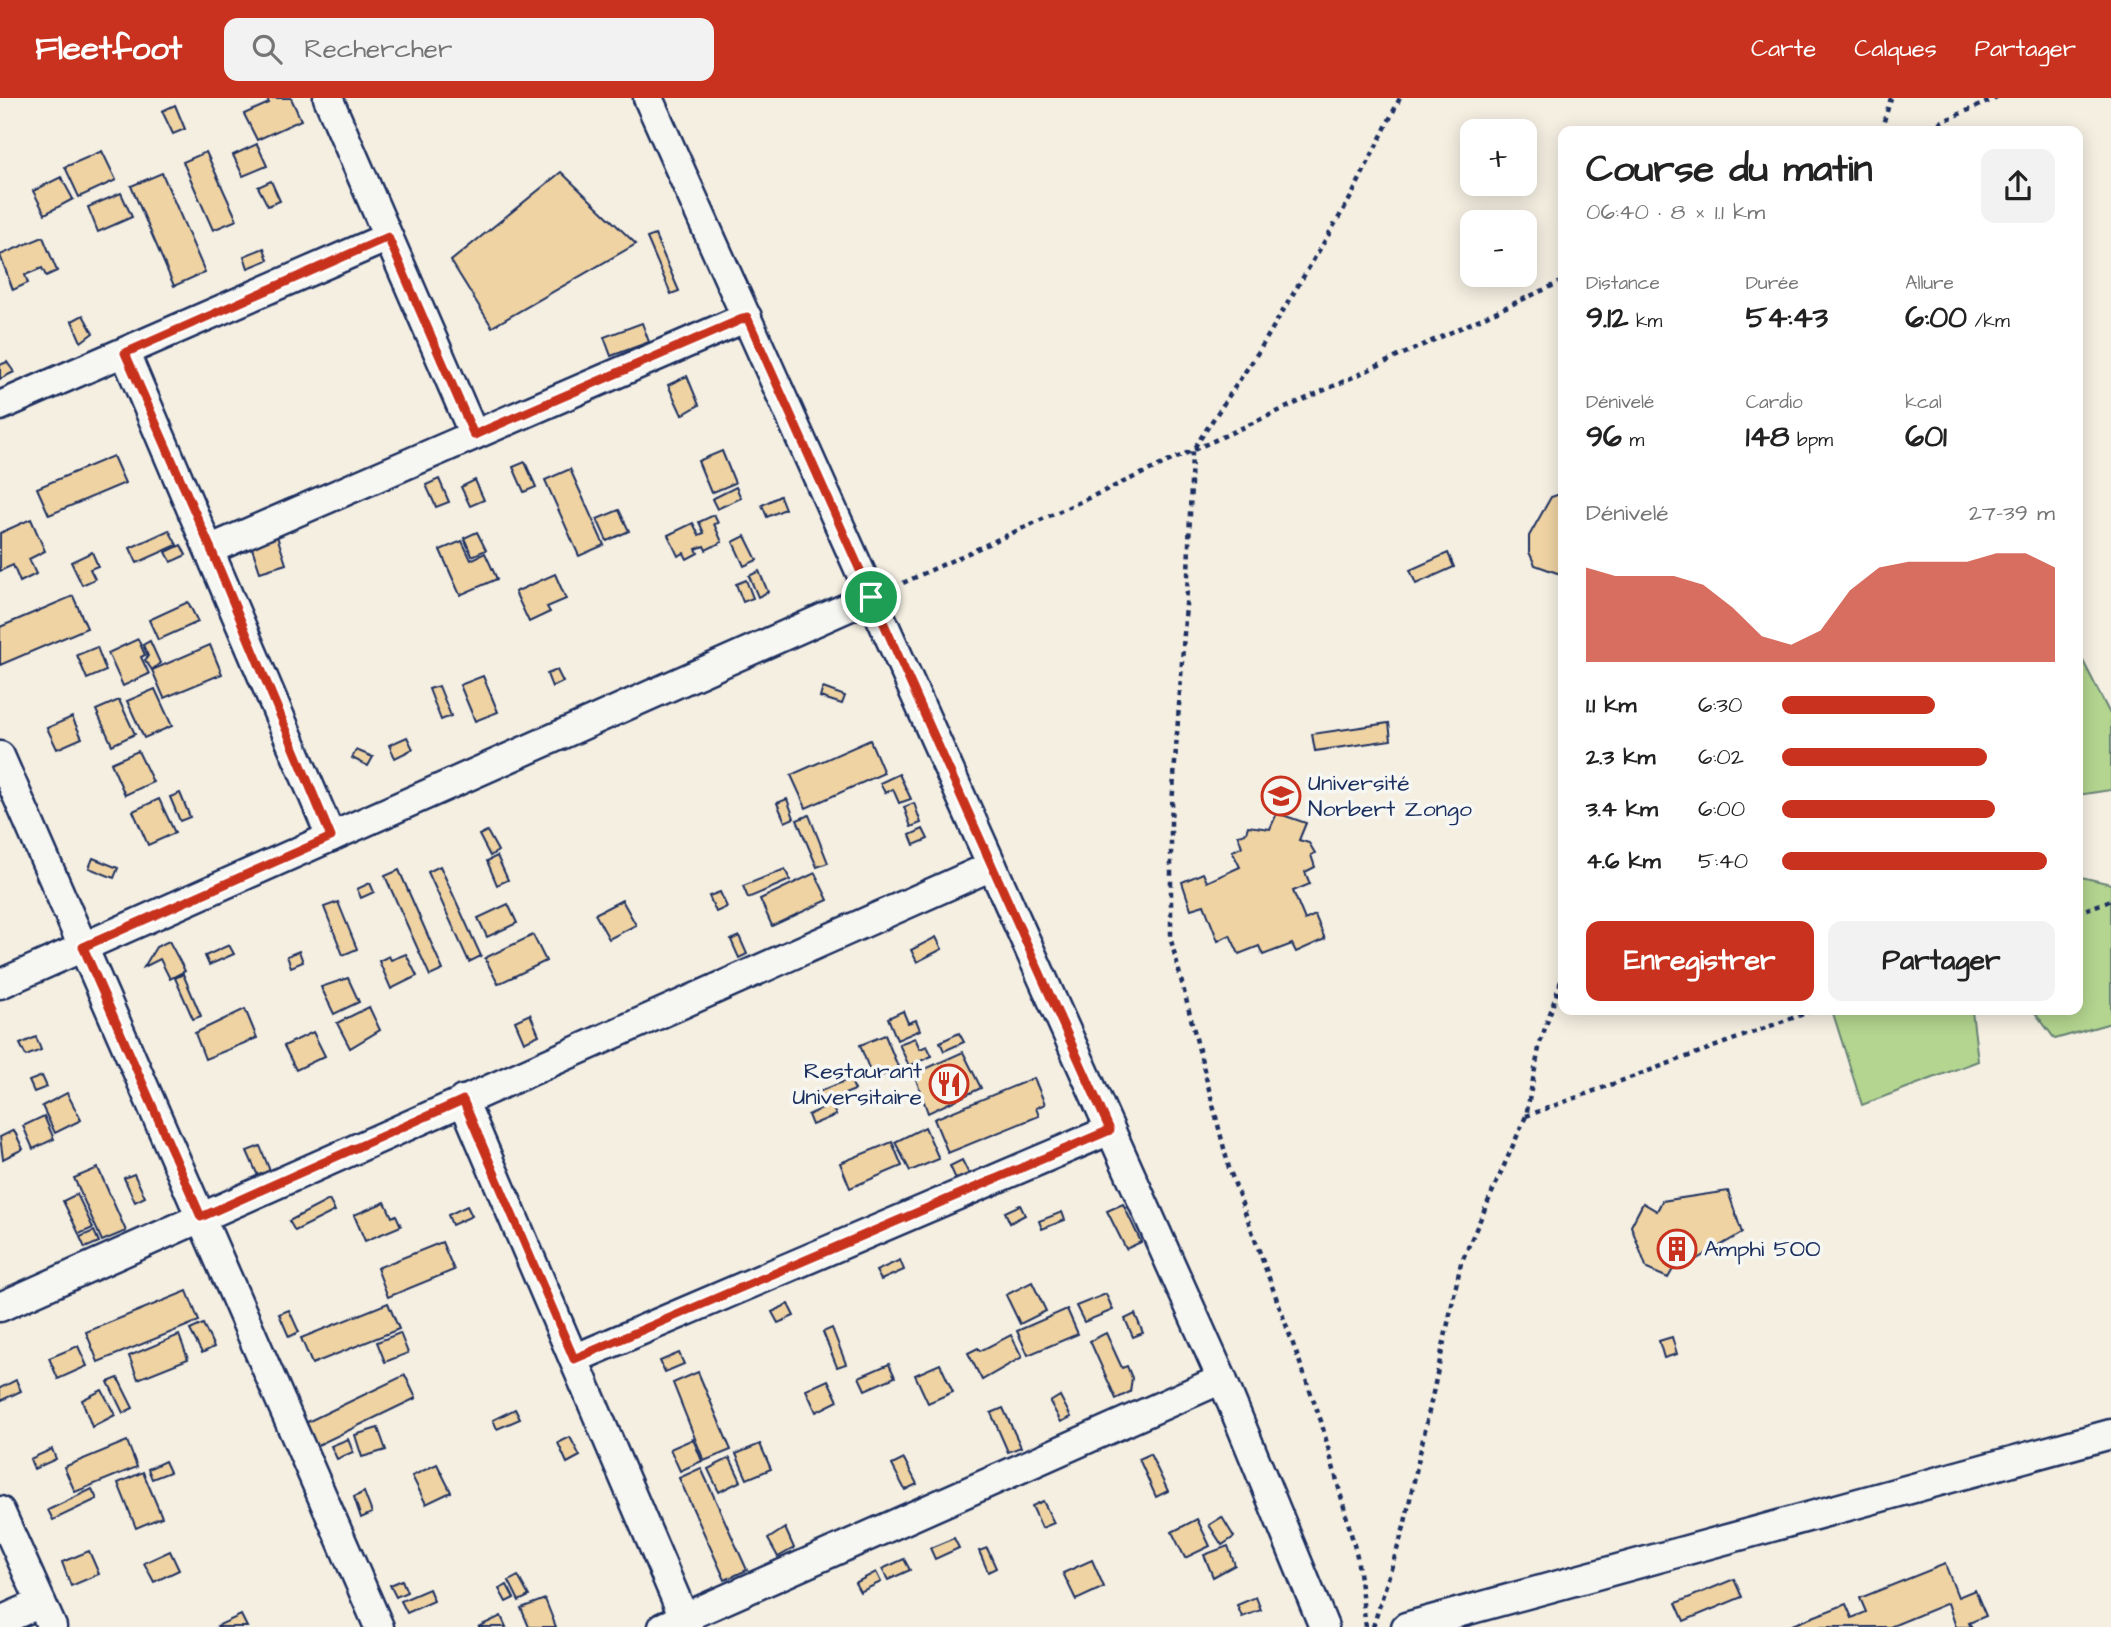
<!DOCTYPE html>
<html lang="fr">
<head>
<meta charset="utf-8">
<style>
	:root { --surface:#fff; --page:#f2f2f2; --text:#222; --muted:#767676; --accent:#c8321e }
	body { margin:0; font-family:"Architects Daughter",sans-serif; background:var(--page); color:var(--text); height:100vh; display:flex; flex-direction:column; font-size:26px; white-space:nowrap }
	* { box-sizing:border-box; margin:0 }
	p { font-size:23px; color:var(--muted) }
	.icon { flex:none; width:38px; height:38px; fill:none; stroke:currentColor; stroke-width:2; stroke-linecap:round; stroke-linejoin:round }
	.map { position:relative; flex:1; overflow:hidden }
	.sheet { position:absolute; left:1558px; top:28px; width:525px; height:889px; display:flex; flex-direction:column; background:var(--surface); border-radius:14px; box-shadow:0 4px 18px #0003 }
	.sheet>* { flex:none }
	.fabs { position:absolute; left:1460px; top:21px; display:grid; gap:14px }
	.fabs a { display:grid; place-items:center; width:77px; height:77px; border-radius:14px; background:var(--surface); box-shadow:0 4px 18px #0003; font-size:35px }
	.pin { position:absolute; display:grid; place-items:center; width:60px; height:60px; color:#fff; margin:-30px; border:4px solid #fff; border-radius:50%; box-shadow:0 2px 7px #0007 }
	.round { display:grid; place-items:center; flex:none; width:74px; height:74px; border-radius:14px; background:var(--page) }
	.headline { display:flex; align-items:center; justify-content:space-between; height:119px; padding:0 28px }
	h1 { font-size:38px; font-weight:800; line-height:52px }
	.metrics { display:grid; grid-template-columns:repeat(3,1fr); gap:10px; height:119px; padding:7px 28px }
	.metrics div { display:grid; align-content:center }
	.metrics b { font-size:30px; font-weight:800 }
	.metrics small { font-size:19px; font-weight:400 }
	.metrics p { font-size:19px }
	.chart { height:196px; padding:14px 28px }
	.chart p { display:flex; justify-content:space-between }
	.chart svg { width:100%; height:126px; margin-top:7px; fill:var(--accent); opacity:.7 }
	.action { display:flex; gap:14px; margin-top:auto; padding:14px 28px }
	.action a { flex:1; height:80px; border-radius:14px; background:var(--accent); color:#fff; font-size:28px; font-weight:800; line-height:80px; text-align:center }
	.action a+a { background:var(--page); color:var(--text) }
	ul { padding:0 28px; list-style:none; font-size:23px }
	li { display:grid; grid-template-columns:112px 84px 1fr; align-items:center; height:52px }
	li i { height:18px; border-radius:9px; background:var(--accent) }
	header { display:flex; align-items:center; gap:42px; box-sizing:border-box; height:98px; padding:0 35px; background:var(--accent); color:#fff }
	header strong { font-size:33px }
	nav { display:flex; gap:38px; margin-inline-start:auto; font-size:24px }
	.search { width:490px; height:63px; background:var(--page); display:flex; align-items:center; gap:18px; box-sizing:border-box; padding:0 24px; border-radius:14px; color:var(--muted); font-size:26px }
	.map>svg:first-child { display:block }
</style>
</head>
<body>
<header>
<strong>Fleetfoot</strong>
<div class="search"><svg class="icon" aria-label="search" viewBox="0 0 24 24"><circle cx="10" cy="10" r="6"/><path d="M15 15l6 6"/></svg>Rechercher</div>
<nav><a>Carte</a><a>Calques</a><a>Partager</a></nav>
</header>
<div class="map">
<svg width="2111" height="1529" viewBox="0 0 2111 1529">
	<rect width="100%" height="100%" fill="#f5efe2"/>
	<filter id="ink" filterUnits="userSpaceOnUse"><feTurbulence type="fractalNoise" baseFrequency=".0143" numOctaves="2"/><feDisplacementMap in="SourceGraphic" scale="14" xChannelSelector="R" yChannelSelector="G"/><feConvolveMatrix kernelMatrix="1 2 1 2 8 2 1 2 1" color-interpolation-filters="sRGB"/></filter>
	<g filter="url(#ink)">
		<g fill="#b3d58f" stroke="#678276" stroke-width="2">
			<path d="M2077,551L2111,618V692L2077,697Z"/>
			<path d="M2077,778L2111,786V925L2055,941L2033,912H2077Z"/>
			<path d="M1832,912H1976L1972,913L1978,963L1862,1007Z"/>
		</g>
		<g fill="#efd3a3" stroke="#1b2f5e" stroke-width="2">
			<path d="M270,0H291L301,22L257,42L244,16L269,5L267,1Z"/>
			<path d="M175,7L185,31L173,36L162,13Z"/>
			<path d="M257,46L267,68L243,78L233,57Z"/>
			<path d="M102,53L116,82L79,99L65,69Z"/>
			<path d="M206,54L237,122L213,132L183,64Z"/>
			<path d="M561,74L636,146L492,229L451,163Z"/>
			<path d="M162,75L205,174L174,188L131,88Z"/>
			<path d="M61,79L73,101L45,116L33,93Z"/>
			<path d="M271,83L280,103L268,108L258,89Z"/>
			<path d="M121,95L132,119L98,134L88,109Z"/>
			<path d="M655,137L679,193L671,196L647,140Z"/>
			<path d="M43,139L57,173L46,178L42,170L25,177L28,185L13,192L0,157Z"/>
			<path d="M264,150L268,162L248,170L244,158Z"/>
			<path d="M83,217L93,235L81,244L72,223Z"/>
			<path d="M642,225L649,244L611,258L604,239Z"/>
			<path d="M7,264L14,274L0,281V267Z"/>
			<path d="M687,278L699,307L682,317L668,287Z"/>
			<path d="M722,353L735,385L711,395L698,363Z"/>
			<path d="M113,358L125,385L49,417L37,390Z"/>
			<path d="M525,364L536,389L524,394L513,369Z"/>
			<path d="M570,371L604,447L579,458L545,382Z"/>
			<path d="M439,381L449,404L436,409L426,387Z"/>
			<path d="M475,382L484,402L470,408L461,389Z"/>
			<path d="M736,389L741,400L717,411L712,401Z"/>
			<path d="M1563,395V477L1535,467L1529,454V438L1551,399Z"/>
			<path d="M780,398L785,411L767,419L762,407Z"/>
			<path d="M619,412L629,433L607,443L597,421Z"/>
			<path d="M714,417L718,425L714,426L722,444L706,452L704,448L696,451L698,455L687,461L684,455L678,458L668,437L693,425L699,437L704,435L699,424Z"/>
			<path d="M31,421L45,453L29,461L36,476L20,484L13,467L0,473V435Z"/>
			<path d="M169,432L177,447L137,465L130,450Z"/>
			<path d="M477,434L486,452L472,458L464,440Z"/>
			<path d="M276,435L286,466L260,474L250,444Z"/>
			<path d="M745,438L757,462L744,468L733,444Z"/>
			<path d="M462,443L471,462L485,455L497,481L460,497L440,452Z"/>
			<path d="M181,447L186,457L171,464L166,454Z"/>
			<path d="M92,454L98,468L90,471L95,481L82,487L71,464Z"/>
			<path d="M1448,455L1454,469L1416,486L1410,472Z"/>
			<path d="M759,473L768,494L758,499L749,478Z"/>
			<path d="M555,476L566,501L547,509L550,514L529,524L515,494Z"/>
			<path d="M746,482L753,500L743,504L736,486Z"/>
			<path d="M73,498L87,530L0,567V529Z"/>
			<path d="M188,504L198,524L158,542L149,522Z"/>
			<path d="M138,541L145,557L141,559L149,576L123,588L108,555Z"/>
			<path d="M150,543L160,565L152,572L145,562L148,558L143,547Z"/>
			<path d="M210,547L222,576L164,600L152,572Z"/>
			<path d="M97,549L106,573L87,581L77,557Z"/>
			<path d="M557,572L563,584L552,589L547,576Z"/>
			<path d="M483,578L498,614L475,623L460,587Z"/>
			<path d="M439,588L451,618L441,622L429,591Z"/>
			<path d="M823,590L845,598L842,606L820,599Z"/>
			<path d="M155,591L172,628L144,640L127,603Z"/>
			<path d="M119,602L135,636L112,647L96,612Z"/>
			<path d="M72,619L82,640L57,651L47,630Z"/>
			<path d="M1389,625L1391,642L1315,653L1312,636Z"/>
			<path d="M407,639L413,651L395,660L389,647Z"/>
			<path d="M870,642L884,675L806,710L791,677Z"/>
			<path d="M356,652L373,659L368,668L352,660Z"/>
			<path d="M138,653L153,684L125,697L111,665Z"/>
			<path d="M899,676L911,701L899,705L893,691L885,695L880,685Z"/>
			<path d="M180,695L190,719L180,723L170,699Z"/>
			<path d="M159,701L175,735L148,747L133,713Z"/>
			<path d="M787,701L794,720L785,724L777,705Z"/>
			<path d="M914,705L921,725L911,729L904,709Z"/>
			<path d="M1277,715L1306,725L1299,742L1309,745L1315,755L1311,757L1315,769L1305,774L1310,786L1293,793L1305,822L1315,817L1325,841L1296,854L1292,846L1263,857L1259,848L1239,856L1230,837L1218,843L1204,807L1191,811L1182,784L1203,775L1207,784L1240,769L1232,753L1242,749L1238,737L1246,735L1248,728L1270,731Z"/>
			<path d="M809,717L828,765L817,769L797,722Z"/>
			<path d="M923,731L928,741L914,747L910,737Z"/>
			<path d="M487,733L498,753L490,758L479,737Z"/>
			<path d="M497,758L508,782L497,787L487,763Z"/>
			<path d="M93,760L118,770L114,780L89,770Z"/>
			<path d="M440,768L481,858L469,864L428,774Z"/>
			<path d="M785,771L790,782L748,800L743,788Z"/>
			<path d="M399,772L443,872L430,878L385,778Z"/>
			<path d="M815,775L828,802L772,828L760,801Z"/>
			<path d="M370,785L374,794L361,800L357,791Z"/>
			<path d="M720,794L727,809L716,814L709,798Z"/>
			<path d="M622,802L636,827L609,841L595,816Z"/>
			<path d="M338,804L357,851L343,857L324,809Z"/>
			<path d="M508,806L517,825L487,839L478,820Z"/>
			<path d="M533,837L546,863L498,886L485,860Z"/>
			<path d="M739,838L747,856L739,860L731,842Z"/>
			<path d="M936,839L942,851L917,864L911,852Z"/>
			<path d="M169,843L185,873L170,881L160,861L144,869L156,849Z"/>
			<path d="M229,847L234,856L209,867L205,858Z"/>
			<path d="M299,853L303,864L291,869L287,858Z"/>
			<path d="M406,856L417,878L391,891L379,863L389,858L391,862Z"/>
			<path d="M183,876L201,918L193,921L175,880Z"/>
			<path d="M348,880L359,904L334,916L321,889Z"/>
			<path d="M369,909L380,932L350,950L337,925Z"/>
			<path d="M245,911L257,940L205,961L195,935Z"/>
			<path d="M903,913L908,925L916,922L920,932L897,942L888,920Z"/>
			<path d="M530,916L539,937L524,944L515,923Z"/>
			<path d="M313,934L325,958L296,972L284,948Z"/>
			<path d="M959,935L964,944L944,953L940,944Z"/>
			<path d="M885,937L899,971L873,981L860,947Z"/>
			<path d="M36,939L41,952L26,958L20,946Z"/>
			<path d="M915,940L920,951L927,948L932,958L909,968L899,946Z"/>
			<path d="M963,954L981,990L928,1015L914,976Z"/>
			<path d="M42,978L47,989L34,994L29,983Z"/>
			<path d="M1034,980L1045,1006L1036,1010L1039,1018L948,1055L934,1021Z"/>
			<path d="M850,981L855,992L822,1005L818,994Z"/>
			<path d="M67,995L81,1022L55,1035L42,1008Z"/>
			<path d="M831,1006L836,1017L812,1027L808,1017Z"/>
			<path d="M44,1018L54,1041L33,1051L23,1028Z"/>
			<path d="M925,1029L939,1061L910,1073L895,1044Z"/>
			<path d="M14,1032L23,1051L3,1061L0,1039Z"/>
			<path d="M892,1044L902,1068L850,1090L840,1065Z"/>
			<path d="M260,1048L270,1073L258,1078L247,1053Z"/>
			<path d="M962,1062L973,1084L960,1090L950,1068Z"/>
			<path d="M98,1070L126,1133L102,1143L74,1080Z"/>
			<path d="M134,1076L145,1099L135,1104L124,1080Z"/>
			<path d="M1728,1093L1742,1135L1683,1169L1676,1166L1668,1180L1647,1171L1631,1128L1643,1105L1657,1113L1662,1103Z"/>
			<path d="M77,1096L93,1130L79,1136L63,1103Z"/>
			<path d="M329,1102L335,1113L295,1133L289,1123Z"/>
			<path d="M385,1104L392,1119L396,1117L401,1128L365,1143L354,1117Z"/>
			<path d="M1123,1106L1141,1144L1126,1151L1107,1113Z"/>
			<path d="M1020,1107L1025,1117L1010,1125L1005,1114Z"/>
			<path d="M467,1108L472,1118L452,1127L448,1117Z"/>
			<path d="M1062,1114L1065,1122L1042,1131L1039,1123Z"/>
			<path d="M94,1133L99,1144L85,1150L80,1139Z"/>
			<path d="M442,1144L454,1172L388,1199L377,1170Z"/>
			<path d="M900,1162L904,1172L881,1182L876,1173Z"/>
			<path d="M1032,1184L1046,1213L1020,1226L1006,1197Z"/>
			<path d="M187,1193L199,1223L98,1264L86,1234Z"/>
			<path d="M1106,1196L1113,1212L1084,1224L1076,1208Z"/>
			<path d="M388,1205L399,1231L312,1266L301,1240Z"/>
			<path d="M788,1206L794,1218L778,1225L772,1214Z"/>
			<path d="M1067,1211L1078,1236L1028,1257L1017,1233Z"/>
			<path d="M289,1212L299,1234L289,1239L279,1216Z"/>
			<path d="M1135,1216L1143,1235L1133,1239L1125,1221Z"/>
			<path d="M203,1226L214,1249L202,1255L190,1232Z"/>
			<path d="M832,1230L846,1266L837,1269L823,1234Z"/>
			<path d="M400,1235L408,1255L385,1264L377,1244Z"/>
			<path d="M1106,1235L1122,1270L1127,1268L1132,1280L1130,1294L1116,1301L1090,1243Z"/>
			<path d="M179,1237L188,1261L138,1281L129,1258Z"/>
			<path d="M1011,1237L1022,1259L982,1282L968,1255L978,1250L980,1253Z"/>
			<path d="M1672,1239L1677,1256L1664,1260L1659,1243Z"/>
			<path d="M78,1248L87,1268L58,1281L49,1260Z"/>
			<path d="M679,1255L684,1266L665,1274L660,1263Z"/>
			<path d="M889,1266L895,1279L865,1292L859,1279Z"/>
			<path d="M940,1266L953,1294L928,1305L915,1277Z"/>
			<path d="M698,1274L731,1352L704,1363L673,1285Z"/>
			<path d="M405,1277L416,1300L310,1351L299,1328Z"/>
			<path d="M118,1280L133,1310L123,1315L108,1284Z"/>
			<path d="M16,1282L21,1293L0,1303V1290Z"/>
			<path d="M828,1282L838,1303L816,1314L806,1292Z"/>
			<path d="M102,1292L115,1317L92,1329L82,1302Z"/>
			<path d="M1060,1298L1071,1319L1061,1324L1050,1304Z"/>
			<path d="M1003,1310L1021,1349L1008,1354L991,1315Z"/>
			<path d="M515,1311L520,1321L497,1331L493,1322Z"/>
			<path d="M378,1330L386,1352L362,1359L355,1337Z"/>
			<path d="M570,1339L580,1358L567,1365L558,1345Z"/>
			<path d="M348,1341L353,1354L337,1361L331,1348Z"/>
			<path d="M693,1341L702,1363L680,1373L670,1351Z"/>
			<path d="M127,1343L137,1369L75,1394L64,1369Z"/>
			<path d="M760,1346L771,1371L747,1381L736,1356Z"/>
			<path d="M52,1351L56,1361L34,1371L30,1361Z"/>
			<path d="M1150,1356L1168,1393L1156,1399L1139,1361Z"/>
			<path d="M730,1360L741,1383L719,1394L708,1371Z"/>
			<path d="M904,1361L917,1386L905,1392L892,1367Z"/>
			<path d="M165,1363L170,1374L152,1381L148,1371Z"/>
			<path d="M437,1366L451,1394L426,1406L412,1378Z"/>
			<path d="M701,1370L747,1472L725,1482L679,1380Z"/>
			<path d="M143,1374L162,1419L136,1430L118,1385Z"/>
			<path d="M92,1391L97,1401L53,1422L48,1412Z"/>
			<path d="M364,1394L372,1415L361,1420L354,1399Z"/>
			<path d="M1043,1403L1054,1425L1042,1430L1032,1408Z"/>
			<path d="M1222,1419L1234,1439L1222,1447L1209,1427Z"/>
			<path d="M1197,1421L1210,1448L1185,1460L1172,1434Z"/>
			<path d="M785,1430L794,1450L778,1459L768,1441Z"/>
			<path d="M954,1440L959,1450L935,1461L930,1450Z"/>
			<path d="M1228,1448L1235,1467L1213,1479L1204,1457Z"/>
			<path d="M987,1450L996,1470L988,1474L979,1453Z"/>
			<path d="M89,1453L99,1476L71,1488L62,1464Z"/>
			<path d="M170,1453L179,1472L154,1484L144,1465Z"/>
			<path d="M904,1461L910,1472L888,1482L882,1471Z"/>
			<path d="M1092,1462L1104,1489L1076,1502L1063,1475Z"/>
			<path d="M1945,1466L1958,1499L1975,1492L1986,1518L1969,1525L1971,1529H1956L1948,1505L1890,1529H1787L1846,1506L1852,1520L1866,1514L1860,1500Z"/>
			<path d="M876,1474L881,1484L860,1494L855,1485Z"/>
			<path d="M518,1478L529,1498L519,1503L509,1483Z"/>
			<path d="M1734,1481L1742,1499L1684,1523L1676,1505Z"/>
			<path d="M402,1482L407,1494L396,1499L390,1487Z"/>
			<path d="M507,1487L514,1500L506,1504L499,1491Z"/>
			<path d="M429,1491L434,1503L407,1515L401,1503Z"/>
			<path d="M1256,1499L1261,1512L1242,1519L1237,1507Z"/>
			<path d="M545,1501L556,1529H529L521,1510Z"/>
			<path d="M241,1517L247,1529H218L217,1528Z"/>
			<path d="M501,1518L506,1529H478Z"/>
		</g>
		<g fill="none" stroke-linecap="round" stroke-linejoin="round">
			<defs>
				<g id="minor">
					<path d="M328,0L474,337"/>
					<path d="M648,0L1222,1281L1324,1529"/>
					<path d="M125,255L331,739"/>
					<path d="M0,308L388,139"/>
					<path d="M211,451L747,219"/>
					<path d="M0,658L379,1529"/>
					<path d="M0,886L871,499"/>
					<path d="M463,1002L688,1529"/>
					<path d="M0,1209L992,768"/>
					<path d="M574,1261L1110,1032"/>
					<path d="M0,1413L52,1529"/>
					<path d="M0,1523L41,1505"/>
					<path d="M663,1529L1222,1281"/>
					<path d="M1406,1529L2111,1336"/>
				</g>
			</defs>
			<use href="#minor" stroke="#1b2f5e" stroke-width="33"/>
			<g stroke="#1b2f5e" stroke-width="4.5" stroke-dasharray="5 5" stroke-linecap="butt">
				<path d="M1881,33L1891,0"/>
				<path d="M1920,33L1997,0"/>
				<path d="M894,489L1563,183"/>
				<path d="M2077,815L2111,802"/>
				<path d="M1526,1018L1814,912"/>
				<path d="M1366,1529L1357,1458L1321,1323L1229,1070L1171,842V722L1188,478L1192,353L1259,253L1351,99L1400,0"/>
				<path d="M1373,1529L1404,1429L1461,1165L1526,1018L1540,945L1563,877"/>
			</g>
			<use href="#minor" stroke="#f6f6f2" stroke-width="28"/>
		</g>
	</g>
	<g fill="none" stroke-linecap="round" stroke-linejoin="round" filter="url(#ink)">
		<defs>
			<path id="route" d="M388,139L474,337L747,219L1110,1032L574,1261L463,1002L201,1119L83,849L331,739L211,451L125,255Z"/>
		</defs>
		<use href="#route" stroke="#fff" stroke-width="14"/>
		<use href="#route" stroke="#c8321e" stroke-width="9"/>
	</g>
	<defs>
		<symbol id="university-ring" viewBox="-11 -11 22 22"><circle r="9.5" fill="#f6f6f2" stroke="#c8321e" stroke-width="1.5"/><path d="M0-5L7-2L0 1L-7-2ZM-4 1L0 2.5L4 1V4Q0 6-4 4Z" fill="#c8321e"/></symbol>
		<symbol id="restaurant-ring" viewBox="-11 -11 22 22"><circle r="9.5" fill="#f6f6f2" stroke="#c8321e" stroke-width="1.5"/><path d="M-5-6h1v4h1v-4h1v4h1v-4h1v5L-1.5 .5V6h-2V.5L-5-1ZM5-6V6H3V1.5H1.5Q1.5-4 5-6Z" fill="#c8321e"/></symbol>
		<symbol id="building-ring" viewBox="-11 -11 22 22"><circle r="9.5" fill="#f6f6f2" stroke="#c8321e" stroke-width="1.5"/><path d="M-4-6H4V6H1V3H-1V6H-4ZM-2.5-4.3h1.7v1.8h-1.7ZM.8-4.3h1.7v1.8H.8ZM-2.5-1h1.7V.8h-1.7ZM.8-1h1.7V.8H.8Z" fill="#c8321e"/></symbol>
	</defs>
	<g fill-rule="evenodd">
		<use href="#university-ring" x="1259" y="676" width="44" height="44"/>
		<use href="#restaurant-ring" x="927" y="964" width="44" height="44"/>
		<use href="#building-ring" x="1655" y="1129" width="44" height="44"/>
	</g>
	<g text-anchor="middle" dominant-baseline="central" stroke-width="7" stroke-linejoin="round" paint-order="stroke">
		<g font-size="23" fill="#1b2f5e" stroke="#f6f6f2" text-anchor="start">
			<text x="1308" y="685">Université<tspan x="1308" dy="26">Norbert Zongo</tspan></text>
			<text x="922" y="973" text-anchor="end">Restaurant<tspan x="922" dy="26">Universitaire</tspan></text>
			<text x="1704" y="1151">Amphi 5OO</text>
		</g>
	</g>
</svg>
<div class="fabs">
<a>+</a>
<a>−</a>
</div>
<div class="pin" style="left:871px;top:499px;background:#1e9e55"><svg class="icon" aria-label="arrive" viewBox="0 0 24 24"><path d="M6 21V4h12l-3 4 3 4H6"/></svg></div>
<section class="sheet">
<div class="headline"><div><h1>Course du matin</h1><p>06:40 · 8 × 1.1 km</p></div><a class="round"><svg class="icon" aria-label="share" viewBox="0 0 24 24"><path d="M12 15V3M7 8l5-5 5 5M5 13v7h14v-7"/></svg></a></div>
<div class="metrics">
<div><p>Distance</p><b>9.12<small> km</small></b></div>
<div><p>Durée</p><b>54:43</b></div>
<div><p>Allure</p><b>6:00<small> /km</small></b></div>
</div>
<div class="metrics">
<div><p>Dénivelé</p><b>96<small> m</small></b></div>
<div><p>Cardio</p><b>148<small> bpm</small></b></div>
<div><p>kcal</p><b>601</b></div>
</div>
<div class="chart"><p><span>Dénivelé</span>27–39 m</p>
<svg viewBox="0 0 160 44" preserveAspectRatio="none"><path d="M0 44V11L10 14L20 14L30 14L40 17L50 25L60 35L70 38L80 33L90 19L100 11L110 9L120 9L130 9L140 6L150 6L160 11V44z"/></svg>
</div>
<ul>
<li><b>1.1 km</b>6:30<i style="width:56%"></i></li>
<li><b>2.3 km</b>6:02<i style="width:75%"></i></li>
<li><b>3.4 km</b>6:00<i style="width:78%"></i></li>
<li><b>4.6 km</b>5:40<i style="width:97%"></i></li>
</ul>
<div class="action"><a>Enregistrer</a><a>Partager</a></div>
</section>
</div>
</body>
</html>
